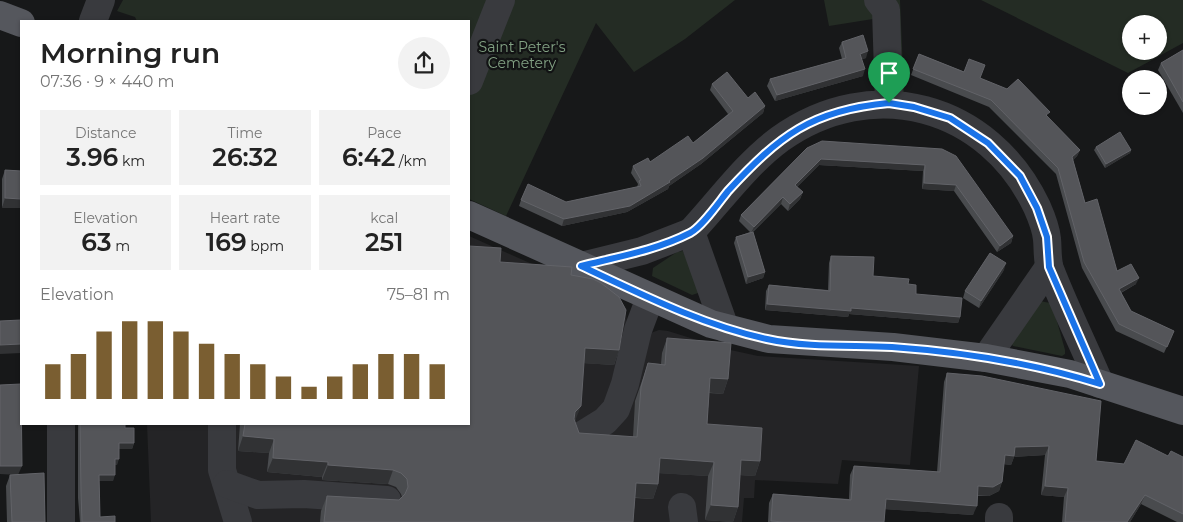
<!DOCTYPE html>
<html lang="en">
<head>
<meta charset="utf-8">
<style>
	:root { --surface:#fff; --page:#f2f2f2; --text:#222; --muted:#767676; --accent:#7a5e31 }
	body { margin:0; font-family:Montserrat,sans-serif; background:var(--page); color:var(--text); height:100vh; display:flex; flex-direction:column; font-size:19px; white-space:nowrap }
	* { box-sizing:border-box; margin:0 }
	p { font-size:16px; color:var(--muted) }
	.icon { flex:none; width:28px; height:28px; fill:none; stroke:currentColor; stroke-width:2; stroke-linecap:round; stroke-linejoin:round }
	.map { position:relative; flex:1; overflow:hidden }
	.sheet { position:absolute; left:20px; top:20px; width:450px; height:405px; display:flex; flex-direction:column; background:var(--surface); border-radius:0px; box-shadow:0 1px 4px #0004 }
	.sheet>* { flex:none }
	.fabs { position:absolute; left:1122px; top:15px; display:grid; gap:10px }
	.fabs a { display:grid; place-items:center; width:45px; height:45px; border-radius:50%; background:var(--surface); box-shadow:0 1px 4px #0004; font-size:25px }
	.pin { position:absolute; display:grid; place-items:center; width:42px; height:42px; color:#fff; margin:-51px -21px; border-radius:50% 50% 50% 0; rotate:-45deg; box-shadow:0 0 5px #0007 }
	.pin .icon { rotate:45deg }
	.round { display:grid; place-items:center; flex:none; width:52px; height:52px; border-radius:26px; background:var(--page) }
	.summary { display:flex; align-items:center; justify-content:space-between; height:85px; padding:0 20px }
	h1 { font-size:28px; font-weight:600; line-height:38px }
	.metrics { display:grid; grid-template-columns:repeat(3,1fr); gap:8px; height:85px; padding:5px 20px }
	.metrics div { display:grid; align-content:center; border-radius:0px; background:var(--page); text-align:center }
	.metrics b { font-size:25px; font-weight:600 }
	.metrics small { font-size:14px; font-weight:400 }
	.metrics p { font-size:14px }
	.chart { height:140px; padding:10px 20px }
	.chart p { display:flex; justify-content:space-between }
	.chart svg { width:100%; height:90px; margin-top:5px; stroke:var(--accent); stroke-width:6 }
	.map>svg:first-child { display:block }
</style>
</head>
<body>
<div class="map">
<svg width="1183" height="522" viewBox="0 0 1183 522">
	<rect width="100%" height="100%" fill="#171819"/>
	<path fill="#242426" d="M469,236L595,292L626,312L627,326L648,334L659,330L668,331L726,349L758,356L919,366L910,465L842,460L838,484L755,480L754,498H744L742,522H151L147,424H469Z"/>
	<g fill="#242c24" fill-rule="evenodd">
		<path d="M123,0H735L685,39L634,72L596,23L506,216L469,199V21H137L135,17L117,11Z"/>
		<path d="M824,0H900L904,95L876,96L873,19L829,26Z"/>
		<path d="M981,0H1183V43L1128,73ZM1131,24H1159V51H1131Z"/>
		<path d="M683,251L701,292L692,295L652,276L653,268L677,252Z"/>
		<path d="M1040,301L1050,303L1053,307L1065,350V354L1062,356L1013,346L1011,343Z"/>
	</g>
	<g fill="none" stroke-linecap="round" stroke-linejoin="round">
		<g stroke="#393a3e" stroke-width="28">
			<path d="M878,0L886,10L889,103"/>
			<path d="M93,21L101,0"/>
			<path d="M469,81L501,0"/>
			<path d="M581,266L642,251L691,232"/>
			<path d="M725,328L691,232C719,202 746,164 780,139C872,73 989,105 1037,207C1041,216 1046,229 1047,239C1048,249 1047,260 1050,269C1065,308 1084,346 1100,384"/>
			<path d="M986,358L1049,267"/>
			<path d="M61,424V522"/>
			<path d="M222,424V470L238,522"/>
			<path d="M584,434L605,421L616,409L625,384L638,330L650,298"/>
			<path d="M227,484L258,495L304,494L387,500"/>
			<path d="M682,507L684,522"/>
			<path d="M999,522V517"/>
		</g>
		<g stroke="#55575d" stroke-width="28">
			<path d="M0,15L21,23"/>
			<path d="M469,215L711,324L769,339L893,347L986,358L1070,374L1183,411"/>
		</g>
	</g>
	<g fill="#494b4e">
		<path d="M842,42L866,58L862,59L863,76L775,101L767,86L770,79L842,59L839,48Z"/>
		<path d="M1183,50V113L1158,70L1161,63Z"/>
		<path d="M919,54L980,78L1047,117L1080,150L1077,156L1073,160L1085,203L1117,271L1136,284L1121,293L1131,311L1174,331L1164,353L1116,331L1082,268L1056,174L989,107L911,75Z"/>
		<path d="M712,84L765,106L763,113L701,164L669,186L668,189L627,212L562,226L519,206L521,200L566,202L637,187L638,184L631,173L633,166L650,162L693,143L728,114L710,90Z"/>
		<path d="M1096,147L1131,150L1130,153L1105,168L1094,150Z"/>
		<path d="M807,148L942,149L1013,236L1011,243L997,252L954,191L922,189L923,171L819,165L797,187L803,192L800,199L788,211L781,204L753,232L765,272L763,278L746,284L734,243L736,237L750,232L739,221L741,215Z"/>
		<path d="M5,170L21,171L2,208V179Z"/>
		<path d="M831,256L873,276L908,284L916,294L960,317L958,323L849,314L848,317L765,310L766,291L769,285L828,290L829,263Z"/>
		<path d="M500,262L571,275L619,350L614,365L584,363L575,422L579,433L633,437L635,401L643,378L648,363L661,364L662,353L667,338L728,379L723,394L709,393L707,424L760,461L755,476L740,475L738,507L733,522L705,520L708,476L659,473L658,484L653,499L635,498L633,522H320L321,511L327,496L399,500L402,497L401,494L396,487L388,484L322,480V477L267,472L269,453L238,451L240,424H469Z"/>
		<path d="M1004,270L979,308L963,298L965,291Z"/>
		<path d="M947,373L1096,461L1124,464L1168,456L1183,457V522H1177L1141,504L1130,522H1062L1064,497L1041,495L1045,455L1014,457L1011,465L1004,464L1002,482L999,491L989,496H977L973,515L885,509L884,522H768L769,503L773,494L849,499L850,475L854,466L937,472L944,382Z"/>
		<path d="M0,385L18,474L45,522H7L6,486L10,475L17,474H0Z"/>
		<path d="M78,424H125V428L134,443L132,449H119L117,465H115L113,481H99L100,517L115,522H80L78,498Z"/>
	</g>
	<g fill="#313234">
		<path d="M868,51L866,58L858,60L860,54Z"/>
		<path d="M865,69L863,76L775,101L777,95Z"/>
		<path d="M765,106L763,113L701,164L669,186L668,189L627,212L562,226L564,219L669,181Z"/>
		<path d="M1080,150L1077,156L1070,163L1072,157Z"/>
		<path d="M1131,150L1130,153L1105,168L1106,164Z"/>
		<path d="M821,159L925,165L923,171L819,165L793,191L795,185Z"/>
		<path d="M924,183L956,185L954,191L922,189Z"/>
		<path d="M803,192L800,199L788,211L790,204Z"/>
		<path d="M783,197L781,204L751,233L754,227Z"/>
		<path d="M5,198L21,199V208H2Z"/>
		<path d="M1013,236L1011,243L997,252L1000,246Z"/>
		<path d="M1006,263L1004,270L979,308L981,301Z"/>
		<path d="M765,272L763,278L746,284L748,277Z"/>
		<path d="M1139,278L1136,284L1116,295L1119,289Z"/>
		<path d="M767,304L851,308L960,317L958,323L849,314L848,317L765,310Z"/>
		<path d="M21,344V353L0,354V345Z"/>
		<path d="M585,348L619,350L614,365L580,363Z"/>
		<path d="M710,378L728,379L723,394L705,392Z"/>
		<path d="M581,406L575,421L570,427L575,412Z"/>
		<path d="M243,436L274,439L269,453L238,451Z"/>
		<path d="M119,443H134L132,449H117Z"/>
		<path d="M1049,446L1045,455L1014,457L1011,465L1001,464L1005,455L1015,447Z"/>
		<path d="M273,458L328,462L322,477L267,472Z"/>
		<path d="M660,458L714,462L708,476L655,473Z"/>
		<path d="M115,459H119L117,465H113Z"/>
		<path d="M741,460L760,461L755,476L736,475Z"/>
		<path d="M328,465L393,470L388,484L322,480Z"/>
		<path d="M0,466H22L18,475L0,474Z"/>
		<path d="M99,475H115L113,481H96Z"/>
		<path d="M1002,482L999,491L989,496L975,495L978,486Z"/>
		<path d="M636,483L658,484L653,499L631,497Z"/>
		<path d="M1045,486L1068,488L1064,497L1041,495Z"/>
		<path d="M1145,495L1141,504L1130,522H1127Z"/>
		<path d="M886,499L977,506L973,515L882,509Z"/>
		<path d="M711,505L738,507L733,522L705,520Z"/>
	</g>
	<g fill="#545559" stroke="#626368">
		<path d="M863,35L868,51L860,54L865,69L777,95L770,79L846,58L842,42Z"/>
		<path d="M1183,50V102L1161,63Z"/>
		<path d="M919,54L964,72L969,59L985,65L980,78L1007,89L1018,79L1050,112L1046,115L1080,150L1072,157L1085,203L1097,199L1117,271L1131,264L1139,278L1119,289L1131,311L1174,331L1167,347L1119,324L1084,262L1058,168L991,100L913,69Z"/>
		<path d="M727,72L748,98L755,92L765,106L703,158L669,181L670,182L630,206L564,219L521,200L528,184L566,202L641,186L639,181L641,180L633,166L648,158L650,162L688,136L693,143L733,111L712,84Z"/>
		<path d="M1120,132L1131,150L1106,164L1096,147Z"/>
		<path d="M822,141L942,149L956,156L1013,236L1000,246L956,185L924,183L925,165L821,159L795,185L803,192L790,204L783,197L754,227L741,215L807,148Z"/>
		<path d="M5,170L21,171V199L5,198Z"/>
		<path d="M753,232L765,272L748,277L736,237Z"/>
		<path d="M469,246L501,248L500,262L572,267L571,275L593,279L601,283L619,297L626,310L619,350L585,348L581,406L575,412L574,419L579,433L637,437L641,387L648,363L665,365L667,338L731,343L728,379L710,378L707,424L762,428L760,461L741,460L738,507L711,505L714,462L660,458L658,484L636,483L633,522H324L327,496L399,500L405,494L408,487L407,479L401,473L393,470L328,465V462L273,458L274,439L243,436L245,424H469Z"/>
		<path d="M990,253L1006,263L981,301L965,291Z"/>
		<path d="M831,256L874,257L873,276L909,279L908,284L916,285V294L962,298L960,317L851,308V311L767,304L769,285L830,291Z"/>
		<path d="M21,320V344L0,345V321Z"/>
		<path d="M947,373L982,376L1101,401L1096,461L1124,464L1136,440L1168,456L1171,451L1183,457V514L1145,495L1127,522H1065L1068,488L1045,486L1049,446L1015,447L1014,456L1005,455L1002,482L993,487L978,486L977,506L886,499L884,522H784L771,521L773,494L851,500L854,466L940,472Z"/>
		<path d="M21,384L22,466H0V385Z"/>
		<path d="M80,424H125V428H134V443H119V459H115V475H99L100,517L115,516V522H82L81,492Z"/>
		<path d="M44,473L45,522H12L10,475Z"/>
	</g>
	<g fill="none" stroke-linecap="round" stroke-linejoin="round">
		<defs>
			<path id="route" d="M889,103L914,107L950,118L988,143L1020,176L1037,208L1047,237L1049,267L1100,384C1033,363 962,352 892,347C851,345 808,348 767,339C702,325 641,294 581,266C617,257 657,250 690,233C702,227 719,202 728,191C779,136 811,110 889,103Z"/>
		</defs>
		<use href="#route" stroke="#fff" stroke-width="10"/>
		<use href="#route" stroke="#1a73e8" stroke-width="6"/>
	</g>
	<g text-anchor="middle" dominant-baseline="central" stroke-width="4.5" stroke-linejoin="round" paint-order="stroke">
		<g font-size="14" fill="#83a284" stroke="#121314">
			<text x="522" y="47">Saint Peter's<tspan x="522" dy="16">Cemetery</tspan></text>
		</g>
	</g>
</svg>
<div class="fabs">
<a>+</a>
<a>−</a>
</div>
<div class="pin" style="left:889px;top:103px;background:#1e9e55"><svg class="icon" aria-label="arrive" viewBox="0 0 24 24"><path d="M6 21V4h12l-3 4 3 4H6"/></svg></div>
<section class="sheet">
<div class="summary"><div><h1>Morning run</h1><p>07:36 · 9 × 440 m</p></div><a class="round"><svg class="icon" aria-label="share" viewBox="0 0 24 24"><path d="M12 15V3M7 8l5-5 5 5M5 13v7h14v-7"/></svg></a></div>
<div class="metrics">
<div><p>Distance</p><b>3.96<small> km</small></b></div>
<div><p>Time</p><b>26:32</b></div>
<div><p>Pace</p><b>6:42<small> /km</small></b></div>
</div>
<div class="metrics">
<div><p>Elevation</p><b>63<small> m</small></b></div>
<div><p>Heart rate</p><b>169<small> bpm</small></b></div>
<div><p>kcal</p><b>251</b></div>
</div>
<div class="chart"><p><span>Elevation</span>75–81 m</p>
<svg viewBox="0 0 160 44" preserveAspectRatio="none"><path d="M5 44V27M15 44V22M25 44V11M35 44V6M45 44V6M55 44V11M65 44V17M75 44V22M85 44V27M95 44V33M105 44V38M115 44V33M125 44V27M135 44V22M145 44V22M155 44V27"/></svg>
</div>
</section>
</div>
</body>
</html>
